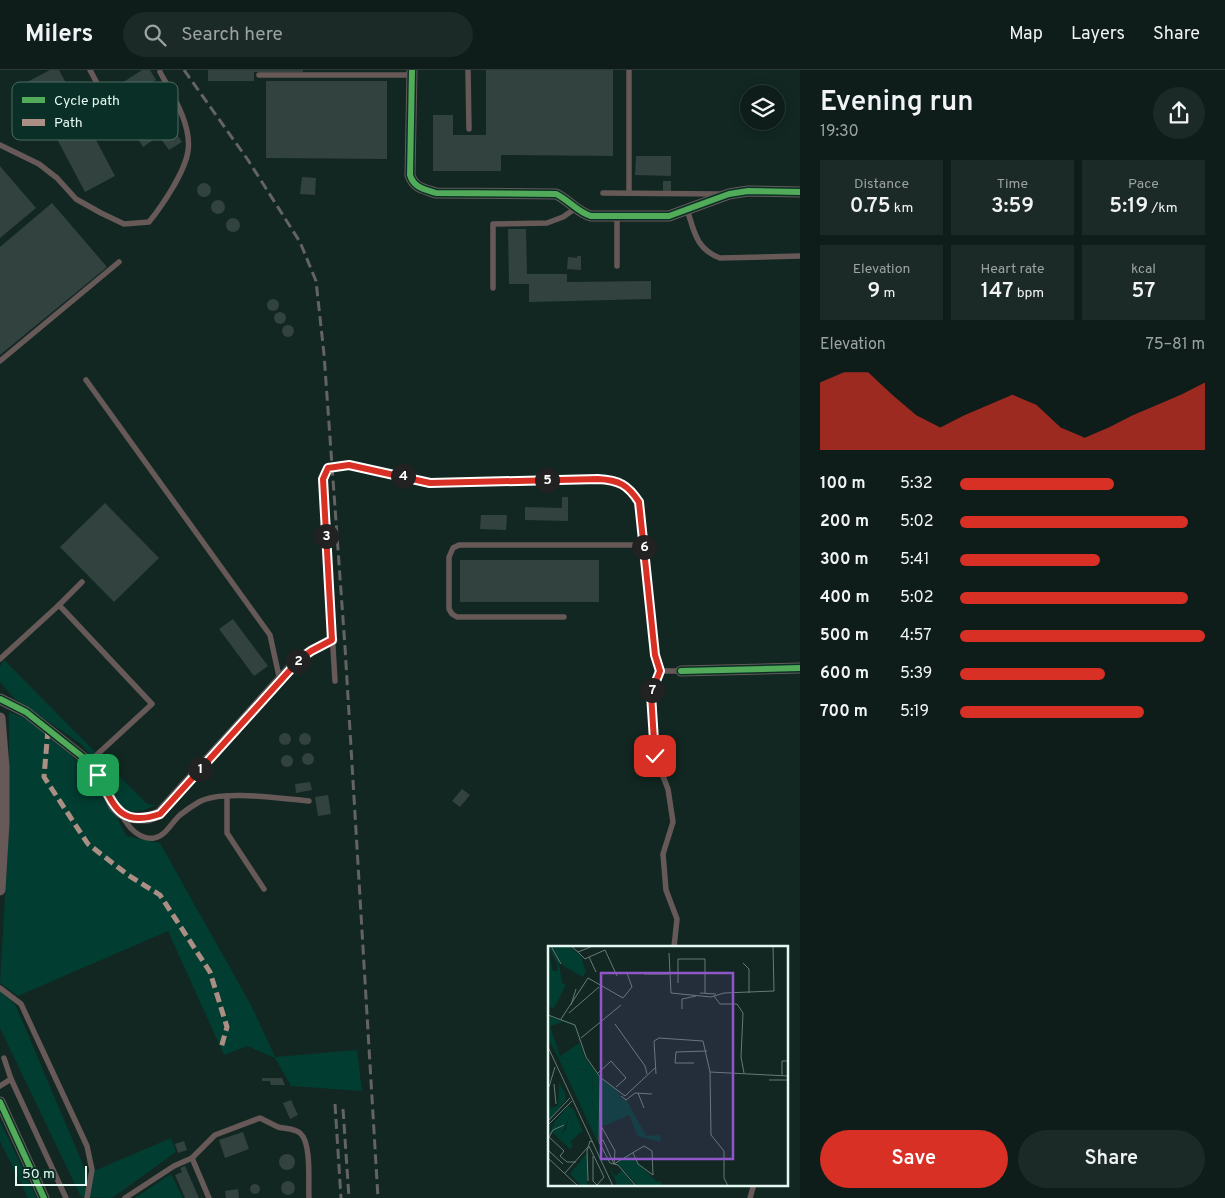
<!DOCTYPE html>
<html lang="en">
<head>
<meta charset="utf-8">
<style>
	:root { --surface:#0e1d1a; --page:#1c2a27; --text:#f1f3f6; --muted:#9ba2a2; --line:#2e3b39; --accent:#d93025 }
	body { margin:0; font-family:Overpass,sans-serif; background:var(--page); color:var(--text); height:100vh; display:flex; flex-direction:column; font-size:19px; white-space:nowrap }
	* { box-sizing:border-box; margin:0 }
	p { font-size:16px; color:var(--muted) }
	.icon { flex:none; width:28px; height:28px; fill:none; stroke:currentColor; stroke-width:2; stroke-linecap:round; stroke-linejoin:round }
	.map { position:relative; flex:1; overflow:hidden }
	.side { display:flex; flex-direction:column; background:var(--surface); width:425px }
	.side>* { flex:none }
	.tools { position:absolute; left:740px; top:15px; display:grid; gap:10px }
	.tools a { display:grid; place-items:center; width:45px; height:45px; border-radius:50%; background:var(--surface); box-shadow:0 2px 12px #0003,0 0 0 1px var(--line); font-size:25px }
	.scale { position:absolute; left:15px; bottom:12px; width:72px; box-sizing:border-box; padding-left:5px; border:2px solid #e5f9f2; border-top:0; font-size:14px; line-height:18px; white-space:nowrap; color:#e5f9f2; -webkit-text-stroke:4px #0a2f26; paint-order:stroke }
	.pin { position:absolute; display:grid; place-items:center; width:42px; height:42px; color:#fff; margin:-21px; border-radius:10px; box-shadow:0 2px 8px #0006 }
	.km { position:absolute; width:25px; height:25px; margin:-12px; border-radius:50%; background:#222; color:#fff; font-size:14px; line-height:25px; text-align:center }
	.round { display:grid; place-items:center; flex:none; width:52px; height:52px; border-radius:26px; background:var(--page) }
	.overview { display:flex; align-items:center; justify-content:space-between; height:85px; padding:0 20px }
	h1 { font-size:28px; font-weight:600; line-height:38px }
	.figures { display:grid; grid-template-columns:repeat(3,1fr); gap:8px; height:85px; padding:5px 20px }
	.figures div { display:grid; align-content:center; border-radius:0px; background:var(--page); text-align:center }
	.figures b { font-size:21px; font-weight:600 }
	.figures small { font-size:14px; font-weight:400 }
	.figures p { font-size:14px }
	.chart { height:140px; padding:10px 20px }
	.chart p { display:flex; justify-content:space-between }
	.chart svg { width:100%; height:90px; margin-top:5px; fill:var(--accent); opacity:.7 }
	.cta { display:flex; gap:10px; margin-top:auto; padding:10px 20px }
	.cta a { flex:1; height:58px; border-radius:30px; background:var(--accent); color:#fff; font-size:20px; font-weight:600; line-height:58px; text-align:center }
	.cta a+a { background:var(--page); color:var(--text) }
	ul { padding:0 20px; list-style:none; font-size:16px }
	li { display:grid; grid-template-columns:80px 60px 1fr; align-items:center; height:38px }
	li i { height:12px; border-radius:6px; background:var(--accent) }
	header { display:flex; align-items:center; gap:30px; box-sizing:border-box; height:70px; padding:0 25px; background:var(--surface); border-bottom:1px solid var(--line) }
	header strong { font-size:24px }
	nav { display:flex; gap:28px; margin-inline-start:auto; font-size:18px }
	.search { width:350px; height:45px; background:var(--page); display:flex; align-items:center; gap:12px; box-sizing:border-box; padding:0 18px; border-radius:28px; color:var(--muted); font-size:19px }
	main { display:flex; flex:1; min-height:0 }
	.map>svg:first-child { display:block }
</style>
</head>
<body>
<header>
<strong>Milers</strong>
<div class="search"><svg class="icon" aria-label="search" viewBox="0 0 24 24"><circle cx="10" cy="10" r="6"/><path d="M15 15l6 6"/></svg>Search here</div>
<nav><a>Map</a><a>Layers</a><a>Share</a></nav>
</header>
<main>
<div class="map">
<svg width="800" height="1128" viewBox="0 0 800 1128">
	<rect width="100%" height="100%" fill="#122722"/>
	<g fill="#023d31">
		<path d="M4,590L147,734L156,735L144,740L132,742L125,740L117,734L96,693L81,674L15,629L0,612V597Z"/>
		<path d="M9,642L28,649L89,701L113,739L126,766L160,773L252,937L275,987L357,980L362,1021L291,1016L275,988L247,976L224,985L168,861L18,926L0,913L9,758Z"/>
		<path d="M0,921L15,934L87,1104L171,1068L176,1082L112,1128L81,1127L0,958Z"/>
		<path d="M0,1051L37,1128H28L0,1071Z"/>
		<path d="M171,1104L183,1128H135Z"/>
	</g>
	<g fill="#32423e">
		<path d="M50,0H59L115,106L85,122L27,12Z"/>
		<path d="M142,0H150L156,10L149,14L158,28L165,23L171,32L160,39L182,72L169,80L159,66L143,77L108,22Z"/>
		<path d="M208,0H303V2H254V11H208Z"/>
		<path d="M486,0H613V86L501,85V101H433V45H453V65H486Z"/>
		<path d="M266,11H387V89L266,88Z"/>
		<path d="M636,86H671V106L635,105Z"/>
		<path d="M0,96L36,138L0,168Z"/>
		<path d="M302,107L316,108L315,125L300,124Z"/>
		<rect x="663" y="111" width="8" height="10"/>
		<circle cx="204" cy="120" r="7"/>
		<circle cx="218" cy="137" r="7"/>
		<path d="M52,133L107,197L0,285V177Z"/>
		<circle cx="233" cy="155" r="7"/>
		<path d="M508,159H526L527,204H567V212L651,211V229L529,232V214H509Z"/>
		<path d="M577,186H581V200L567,199L568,187L577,188Z"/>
		<circle cx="273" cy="235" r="6"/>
		<circle cx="280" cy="248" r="6"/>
		<circle cx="288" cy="261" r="6"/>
		<path d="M562,427H568V451L525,450V437L562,438Z"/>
		<path d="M105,433L159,488L114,532L60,477Z"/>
		<path d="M481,445H507L506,460L480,459Z"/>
		<rect x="460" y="490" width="139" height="42"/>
		<path d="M233,549L268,596L254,606L219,559Z"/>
		<circle cx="305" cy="669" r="6"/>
		<circle cx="285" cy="669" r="6"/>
		<circle cx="308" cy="689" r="6"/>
		<circle cx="287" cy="691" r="6"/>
		<path d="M310,712L312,720L296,723L295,714Z"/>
		<path d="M462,719L470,725L460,737L452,731Z"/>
		<path d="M328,725L331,744L318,746L315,727Z"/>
		<path d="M262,1008H282L285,1015H271L270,1011H262Z"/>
		<path d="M291,1030L298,1045L290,1049L283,1033Z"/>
		<path d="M243,1062L249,1079L225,1088L219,1070Z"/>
		<path d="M184,1071L187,1080L178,1083L175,1074Z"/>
		<circle cx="287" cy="1092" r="8"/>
		<path d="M185,1096L199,1128H185L175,1105L182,1102L180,1098Z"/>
		<circle cx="288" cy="1118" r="7"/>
		<circle cx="255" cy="1119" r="5"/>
		<path d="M238,1119L239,1128H226L225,1121Z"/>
	</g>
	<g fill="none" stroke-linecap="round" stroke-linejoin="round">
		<g stroke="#665958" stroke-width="5.5">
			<path d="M90,0L98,15"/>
			<path d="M468,0L469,59"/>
			<path d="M629,0V123"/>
			<path d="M259,5H412"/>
			<path d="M0,75L39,94L57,108L76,129L101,143L124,154L149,152C162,136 185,102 188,81C192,55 172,24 160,2"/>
			<path d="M603,123L719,124"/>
			<path d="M687,139C694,161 696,179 720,188L800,186"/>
			<path d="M617,146V196"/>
			<path d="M493,218V154L547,153L563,147L576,138"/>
			<path d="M0,291L119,192"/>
			<path d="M86,310L270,565L280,611"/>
			<path d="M59,535L82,512"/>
			<path d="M564,547H457L452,544L449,539V487L453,478L459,475H643"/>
			<path d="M0,589L59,535L152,634L89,692"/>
			<path d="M660,601L651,624L655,686L668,719L673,752L663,784L666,820L677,849L674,877"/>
			<path d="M335,611L323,409L328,398L349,395L395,404L416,411L430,413L597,409C619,410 627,415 639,433L655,585L660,601H681"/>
			<path d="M227,727V763L264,819"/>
			<path d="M122,745C128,757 139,770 154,768C166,766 171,753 180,745C185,741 192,736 199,732C221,719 283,729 309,731"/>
			<path d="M0,918L21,934L87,1076L92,1100L87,1128"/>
			<path d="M4,988L11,1009"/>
			<path d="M0,1016L11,1009L66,1128"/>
			<path d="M192,1088L209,1128"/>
			<path d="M125,1128L174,1096L192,1088L215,1065L260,1048C266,1051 272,1054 278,1057C285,1059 293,1058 300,1063C312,1073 308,1113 309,1128"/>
			<path d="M750,1128L754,1114"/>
		</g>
		<g stroke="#665958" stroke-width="11">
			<path d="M412,0L410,105C414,118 424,119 436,123L556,124C569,130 577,142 591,146H669L729,124L748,121L800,122"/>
			<path d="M681,601L800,598"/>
			<path d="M0,629L26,642L89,692L98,705L114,736L121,743L128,747L137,748H148L159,744L299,589L311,581L332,570"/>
			<path d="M0,648L4,697V753L0,820"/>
			<path d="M0,1032L44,1128"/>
		</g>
		<g stroke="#626362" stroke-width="3" stroke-dasharray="10 5" stroke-linecap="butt">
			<path d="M184,0L248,90L300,172L316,211L324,284L345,577L378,1128"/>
			<path d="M335,1034L341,1128"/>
			<path d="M343,1039L349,1128"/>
		</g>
		<path stroke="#ac8f84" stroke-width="5" stroke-dasharray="10 5" stroke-linecap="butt" d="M48,659L44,707L88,774L128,805L160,825L210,902L227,957L221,978"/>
		<defs>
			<g id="cycleway">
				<path d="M412,0L410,105C414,118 424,119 436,123L556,124C569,130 577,142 591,146H669L729,124L748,121L800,122"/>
				<path d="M681,601L800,598"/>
				<path d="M0,629L26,642L89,692L98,705L114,736L121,743L128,747L137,748H148L159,744L299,589L311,581L332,570"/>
				<path d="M0,1032L44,1128"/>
			</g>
		</defs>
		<use href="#cycleway" stroke="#0a2f26" stroke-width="9"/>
		<use href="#cycleway" stroke="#51ab58" stroke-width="6"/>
	</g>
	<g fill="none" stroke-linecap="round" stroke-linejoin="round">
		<defs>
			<path id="route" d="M98,705C114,735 119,758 160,744L300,589L311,581L332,570L323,409L328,398L349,395L430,413L598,409C619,410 628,415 639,432L655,585L660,601L651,624L655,686"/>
		</defs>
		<use href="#route" stroke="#fff" stroke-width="10"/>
		<use href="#route" stroke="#d93025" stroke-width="6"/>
	</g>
	<g transform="translate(548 876)">
		<rect width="240" height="240" fill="#122722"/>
		<path d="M0,0L6,4L10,11L14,37L18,39L6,62L0,61V5L5,25H9L10,19ZM5,0H21L33,10L38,26L35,31L14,19ZM0,70L26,79L37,112L51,131L53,153L50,194L49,195L43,182L51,179L44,157L47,152L44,144L45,131L38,123L27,124L20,114L10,111L0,92ZM15,76L25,79L33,96L12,110L2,80ZM54,133L68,143L74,153L79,155L98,190L112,189L113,196L90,190L81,169L56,180L53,178ZM22,169L25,182L32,187L21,197L13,188L18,183ZM54,206L65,227L68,230L74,224L86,240H70ZM39,207V240H34L22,228ZM81,209L109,236L113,235L114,240H90L69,217Z" fill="#023d31" fill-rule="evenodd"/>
		<path d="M10,111L20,114L27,124L38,123L45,131L44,143L47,152L44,157L51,179L43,182ZM11,137L17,147L18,154L0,175V162L10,160ZM20,160L26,164L35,186L30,187L25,182L22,169L19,177L11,180L7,177L0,184Z" fill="#023d31"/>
		<path d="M7,177L11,180L19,177L13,188L21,193L25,200L22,203L4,186L0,189Z" fill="#023d31"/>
		<path fill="none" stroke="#667b75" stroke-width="1" d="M3,0L13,18M23,0L30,6L45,0M225,0L226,45M30,6L37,13L41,11L48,26M121,7L123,47L163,51L176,47L226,45M41,11L57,4L69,30M195,17L201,23V47M96,28H121M130,37V13H157V47M152,47L168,48M166,50L172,58H189L195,67L193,111L196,127M23,59L28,43M134,63V53L148,50M21,67L51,41M0,69L27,79L38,111L52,131L51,196M13,73L40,32L75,52L84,41L79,27M67,78L97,120L99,128M33,92L73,59M0,101L65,240M146,117H127L128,106L159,105M162,126L163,189L176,205V232L180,240M50,127L63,115L78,132L68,141M108,128L106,95L111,92L155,95L162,126L240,130M234,130V115H240M52,131L77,150L108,121M221,134H240M6,138L8,158M1,141L7,121M90,147L96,162M73,150L78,154L87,147L104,148M0,175L22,152M52,178L67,205L66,218M0,179L24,155M16,179L5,184L1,191L16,205L12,210L19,216H28M52,195L55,194L66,218M51,196L62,217L70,219L88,240M41,200L56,231L49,239L45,235V210M1,205L15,218M0,212L30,240M66,218L96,200L104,205L105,229L90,218L85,207M17,227L40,201M40,235L39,205L42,195L45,196"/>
		<path fill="#9055c9" fill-opacity="0.15" stroke="#9055c9" stroke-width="2.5" d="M53,27H185V213H53Z"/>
		<rect width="240" height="240" fill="none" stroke="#e5f9f2" stroke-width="2.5"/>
	</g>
	<rect x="12" y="12" width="166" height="58" rx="8" fill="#0a2f26" stroke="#4c6c63" stroke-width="1"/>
	<rect x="22" y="27" width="23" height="6" fill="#51ab58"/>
	<rect x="22" y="49" width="23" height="7" fill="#ac8f84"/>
	<g font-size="14" fill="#e5f9f2">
		<text x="54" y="35">Cycle path</text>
		<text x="54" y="57">Path</text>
	</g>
</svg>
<div class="tools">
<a><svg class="icon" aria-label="layers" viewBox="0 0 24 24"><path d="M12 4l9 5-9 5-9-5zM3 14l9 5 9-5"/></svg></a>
</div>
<div class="scale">50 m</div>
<div class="pin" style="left:98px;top:705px;background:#1e9e55"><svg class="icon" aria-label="arrive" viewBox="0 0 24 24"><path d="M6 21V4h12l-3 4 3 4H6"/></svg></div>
<div class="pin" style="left:655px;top:686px;background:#d93025"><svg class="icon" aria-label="check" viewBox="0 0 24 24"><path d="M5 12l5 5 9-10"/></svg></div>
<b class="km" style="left:200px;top:699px">1</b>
<b class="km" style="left:298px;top:591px">2</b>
<b class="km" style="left:326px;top:466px">3</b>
<b class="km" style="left:403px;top:406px">4</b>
<b class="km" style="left:547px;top:410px">5</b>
<b class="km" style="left:644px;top:477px">6</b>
<b class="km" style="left:652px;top:620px">7</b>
</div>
<section class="side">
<div class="overview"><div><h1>Evening run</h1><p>19:30</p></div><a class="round"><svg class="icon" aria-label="share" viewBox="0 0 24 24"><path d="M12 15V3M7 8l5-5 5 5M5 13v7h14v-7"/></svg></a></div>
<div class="figures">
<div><p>Distance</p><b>0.75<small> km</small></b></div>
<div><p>Time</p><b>3:59</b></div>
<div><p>Pace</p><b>5:19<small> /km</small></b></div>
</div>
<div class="figures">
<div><p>Elevation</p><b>9<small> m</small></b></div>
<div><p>Heart rate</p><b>147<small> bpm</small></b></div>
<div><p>kcal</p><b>57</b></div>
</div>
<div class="chart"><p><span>Elevation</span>75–81 m</p>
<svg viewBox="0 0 160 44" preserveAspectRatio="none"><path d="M0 44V11L10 6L20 6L30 17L40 27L50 33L60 27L70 22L80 17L90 22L100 33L110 38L120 33L130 27L140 22L150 17L160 11V44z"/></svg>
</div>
<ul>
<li><b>100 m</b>5:32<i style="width:63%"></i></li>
<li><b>200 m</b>5:02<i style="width:93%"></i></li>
<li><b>300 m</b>5:41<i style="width:57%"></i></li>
<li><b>400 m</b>5:02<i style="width:93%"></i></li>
<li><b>500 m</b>4:57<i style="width:100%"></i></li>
<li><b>600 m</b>5:39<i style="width:59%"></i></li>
<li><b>700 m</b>5:19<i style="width:75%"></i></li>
</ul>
<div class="cta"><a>Save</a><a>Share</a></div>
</section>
</main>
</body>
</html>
